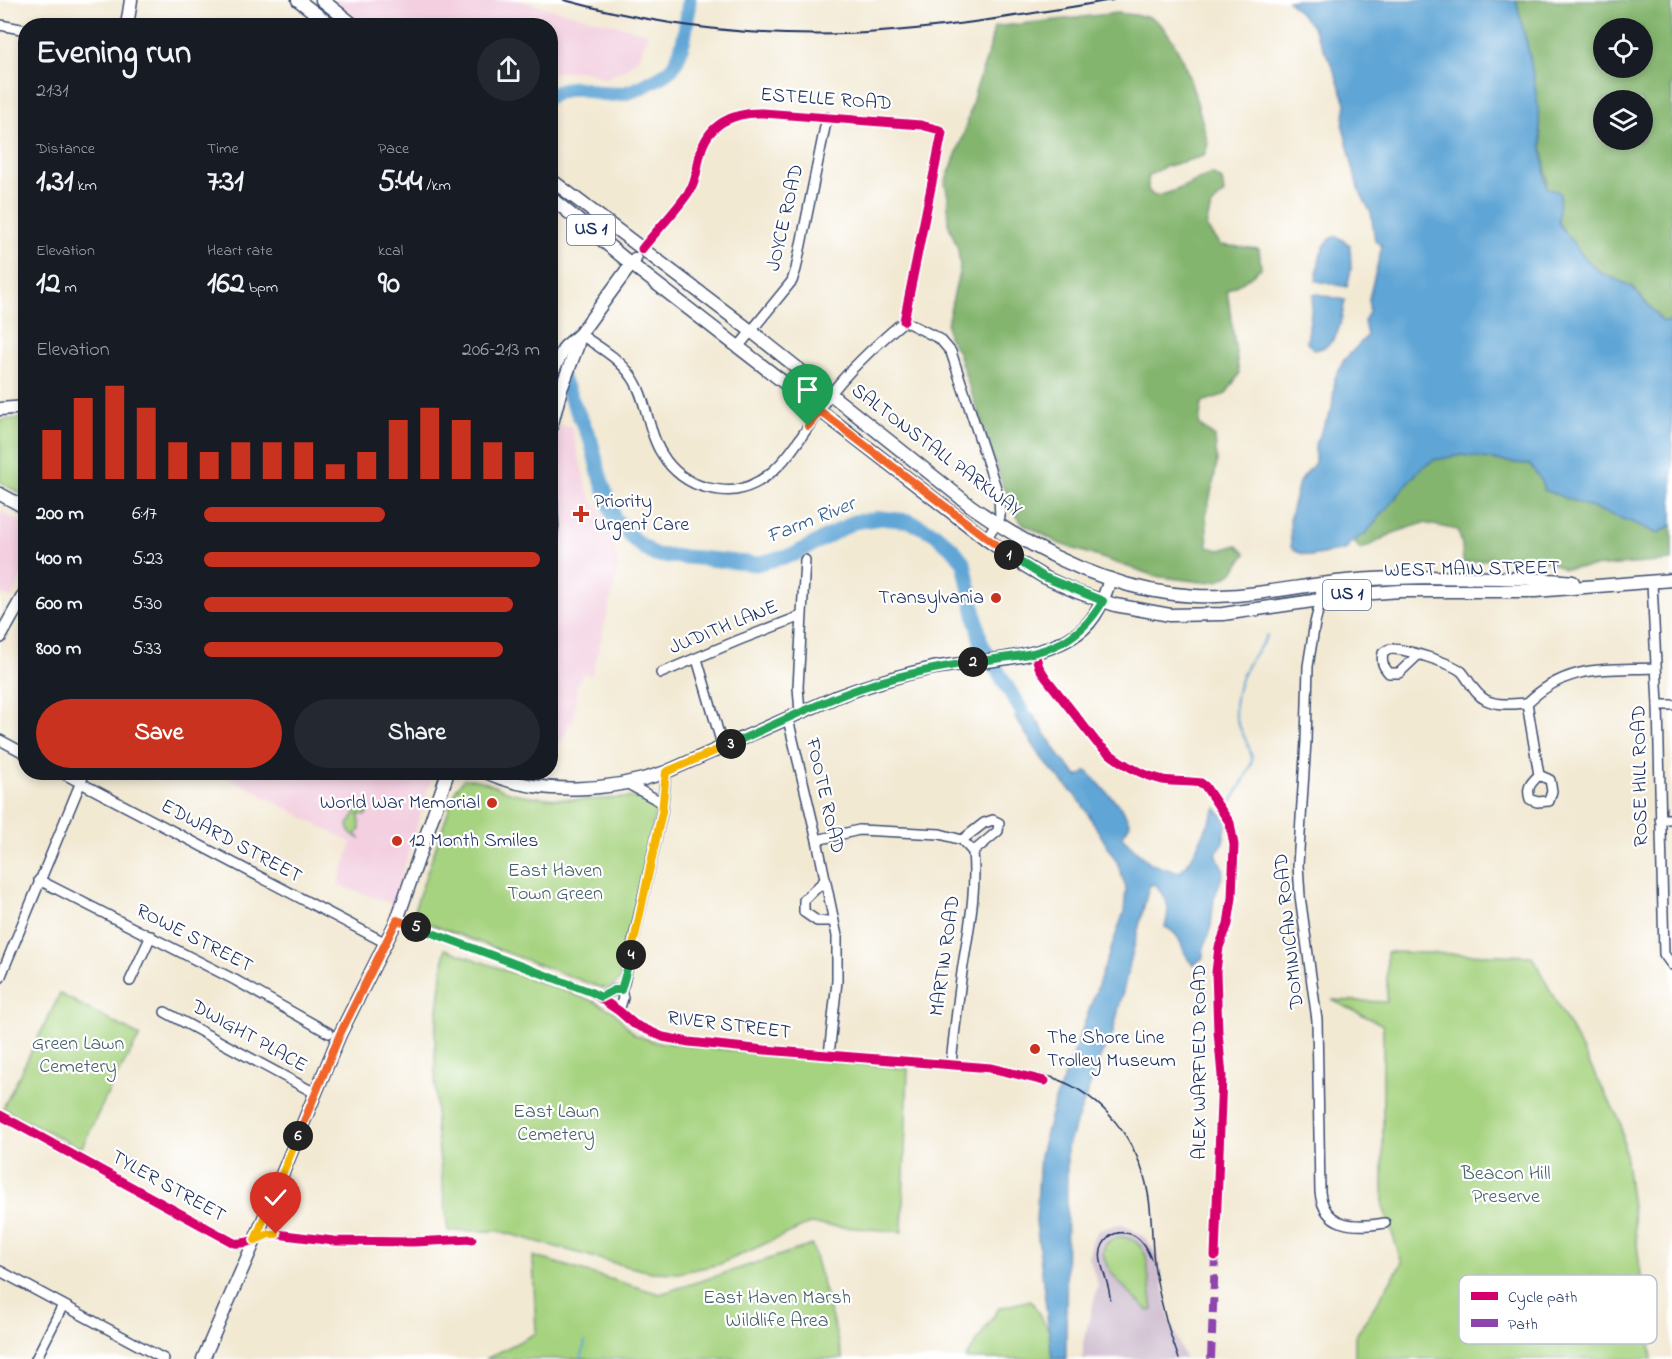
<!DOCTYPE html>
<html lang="en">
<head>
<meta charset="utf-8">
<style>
	:root { --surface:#171b24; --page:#242831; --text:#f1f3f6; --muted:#9ea1a6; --accent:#c8321e }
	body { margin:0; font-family:"Indie Flower",sans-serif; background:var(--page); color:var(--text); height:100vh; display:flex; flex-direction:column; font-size:22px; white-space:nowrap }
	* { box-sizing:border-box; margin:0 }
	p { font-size:20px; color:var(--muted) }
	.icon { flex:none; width:33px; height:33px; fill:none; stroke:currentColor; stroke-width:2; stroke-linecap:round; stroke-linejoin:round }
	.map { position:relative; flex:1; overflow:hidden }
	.drawer { position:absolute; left:18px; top:18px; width:540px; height:762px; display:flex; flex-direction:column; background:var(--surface); border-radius:24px; box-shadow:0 3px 9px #0003 }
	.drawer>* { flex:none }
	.tools { position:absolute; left:1593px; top:18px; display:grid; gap:12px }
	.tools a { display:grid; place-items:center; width:60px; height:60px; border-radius:50%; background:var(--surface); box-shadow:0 3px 9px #0003; font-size:30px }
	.pin { position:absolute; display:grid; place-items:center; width:51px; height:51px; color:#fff; margin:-62px -26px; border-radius:50% 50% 50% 0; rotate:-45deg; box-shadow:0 0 6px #0007 }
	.pin .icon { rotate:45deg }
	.km { position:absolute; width:30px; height:30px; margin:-15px; border-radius:50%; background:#222; color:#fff; font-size:16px; line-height:30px; text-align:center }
	.round { display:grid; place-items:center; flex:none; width:63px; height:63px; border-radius:32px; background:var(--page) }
	.headline { display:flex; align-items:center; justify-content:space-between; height:102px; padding:0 18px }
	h1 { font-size:33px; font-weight:700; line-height:45px }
	.metrics { display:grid; grid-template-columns:repeat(3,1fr); gap:9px; height:102px; padding:6px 18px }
	.metrics div { display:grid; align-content:center }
	.metrics b { font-size:30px; font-weight:700 }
	.metrics small { font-size:16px; font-weight:400 }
	.metrics p { font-size:16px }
	.chart { height:168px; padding:12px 18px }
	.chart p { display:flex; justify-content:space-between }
	.chart svg { width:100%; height:108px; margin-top:6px; stroke:var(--accent); stroke-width:6 }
	.action { display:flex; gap:12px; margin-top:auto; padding:12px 18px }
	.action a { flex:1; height:69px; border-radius:36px; background:var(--accent); color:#fff; font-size:24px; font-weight:700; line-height:69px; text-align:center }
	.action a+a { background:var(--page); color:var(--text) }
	ul { padding:0 18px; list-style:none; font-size:20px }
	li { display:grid; grid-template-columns:96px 72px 1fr; align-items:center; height:45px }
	li i { height:15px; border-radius:8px; background:var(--accent) }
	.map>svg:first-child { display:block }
</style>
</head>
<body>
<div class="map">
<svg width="1672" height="1359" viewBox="0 0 1672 1359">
	<rect width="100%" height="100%" fill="#fff"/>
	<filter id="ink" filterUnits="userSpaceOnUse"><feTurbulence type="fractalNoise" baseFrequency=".0167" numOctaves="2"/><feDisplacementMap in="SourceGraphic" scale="12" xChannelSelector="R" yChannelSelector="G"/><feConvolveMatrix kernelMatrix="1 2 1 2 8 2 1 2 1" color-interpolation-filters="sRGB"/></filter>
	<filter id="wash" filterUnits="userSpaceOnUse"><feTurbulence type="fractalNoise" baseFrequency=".008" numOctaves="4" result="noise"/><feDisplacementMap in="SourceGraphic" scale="24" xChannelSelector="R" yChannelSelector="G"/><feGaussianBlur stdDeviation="1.35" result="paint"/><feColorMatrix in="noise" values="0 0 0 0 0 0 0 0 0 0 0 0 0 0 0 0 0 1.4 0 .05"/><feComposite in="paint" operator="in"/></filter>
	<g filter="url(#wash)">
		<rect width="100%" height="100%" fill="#f2e9d3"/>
		<g fill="#f3cfe0">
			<path d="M332,0H516L648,33L640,55L626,69L604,79L586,71L557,72L551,76L550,26L365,25Z"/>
			<path d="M551,425L571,426L588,493L608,523L619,566L592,675L584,673L577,684L573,722L570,723L562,741L556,744L551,756Z"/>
			<path d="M0,511L25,525V568L12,599L0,593Z"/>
			<path d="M220,773H433L393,904L338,885L352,843Z"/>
		</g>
		<path fill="#cfbdcf" d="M1115,1225H1125L1145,1238L1158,1256L1169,1316L1185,1359H1083V1343L1098,1285L1089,1257L1092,1240L1098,1231Z"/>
		<g fill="#a6d37f" stroke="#60816e" stroke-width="1.5">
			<path d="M25,418H26L25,496L0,482V420Z"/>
			<path d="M464,779C482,777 500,791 517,794C551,800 585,801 619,798C634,797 646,796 656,809L621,976C617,986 609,990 599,987L422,921L416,914L415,907L456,789Z"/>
			<path d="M359,806L369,808L366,815L359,814L360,829L356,835L361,839L350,833L348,825Z"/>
			<path d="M445,949L593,1001L613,1011L635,1035L655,1042L908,1069L902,1232L809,1224L720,1264L678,1273L652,1272L625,1266L499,1231H448L436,1127L435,1036Z"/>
			<path d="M1387,952L1532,956L1621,1123L1652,1359H1355V1337L1402,1263L1383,1206V1025L1332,1000L1387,1002Z"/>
			<path d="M60,994L140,1036L112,1085L81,1149L3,1108Z"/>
			<path d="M1118,1237C1133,1237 1140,1243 1146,1256L1153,1310L1149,1311C1136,1299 1076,1250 1118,1237Z"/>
			<path d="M812,1245L843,1359H486L536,1333L533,1256L660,1294Z"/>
			<path d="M1031,1300L1065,1359H965L999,1308Z"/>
		</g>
		<g fill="#84b56e" stroke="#507266" stroke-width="1.5" fill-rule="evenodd">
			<path d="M1516,0H1672V322H1663L1631,286L1602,274L1582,255L1558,223L1560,193L1546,188L1547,180L1530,57ZM1604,28H1642V68H1604ZM1604,100H1642V140H1604Z"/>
			<path d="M1118,13C1127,15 1142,14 1151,18C1182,32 1200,113 1208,144L1204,156L1164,167L1148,176V190L1154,196C1175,194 1192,181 1212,174L1222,180L1224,193L1211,206L1206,227L1220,245L1259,249L1261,268L1243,282L1227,290L1239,374L1226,394L1202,402L1199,425L1215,437L1217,464L1206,516L1208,547L1220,550L1237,545L1246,554L1232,573L1218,581L1201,582L1155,576L1060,544L1022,523L1013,511L1007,498L957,350L948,337L947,324L960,268L958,249L948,223V197L945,183L964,134L975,92L989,51L994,27Z"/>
			<path d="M1462,455L1530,465L1541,480L1544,490L1639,525L1657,534L1672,525V561L1564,569C1533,550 1497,558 1463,563L1462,545L1458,530L1424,523L1393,533L1361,550L1353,541L1366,533L1420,469L1434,460Z"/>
		</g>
		<g fill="#5fa5d5" stroke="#3d6a9a" stroke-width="1.5">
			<path d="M1288,0H1516L1530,57L1537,98L1546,187L1560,193L1558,223L1582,255L1601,273L1631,286L1663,322H1672V525L1657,534L1639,525L1544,490L1541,480L1530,465L1462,455L1434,460L1420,469L1366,533L1353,541L1345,550L1311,556L1297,552L1291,547L1290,517L1299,482L1315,463V444L1332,409L1335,378L1344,360L1367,336L1364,321L1369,312V298L1382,246L1375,240L1371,213L1358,188L1343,127L1346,103L1332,65L1312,26Z"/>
			<path d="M1337,236L1350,245L1351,270L1347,287L1316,281C1318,267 1320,239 1337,236Z"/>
			<path d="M1317,294L1345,300C1341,321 1340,346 1315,350L1307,343L1313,295Z"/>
			<path d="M1032,713L1061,758L1078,777L1087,771L1122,808L1130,824L1122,837C1146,859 1146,866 1180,872L1191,859L1216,808L1227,822L1223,843L1216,854L1224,871L1214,899L1211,926L1204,948L1203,958L1193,965C1179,951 1185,936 1165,927C1171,905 1168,902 1155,884L1149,886L1112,1036L1101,1055L1067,1148L1066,1359H1052L1036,1221L1040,1155L1054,1103L1076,1047L1124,912L1126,888L1117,862L1080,801L1043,760L1015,717Z"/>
		</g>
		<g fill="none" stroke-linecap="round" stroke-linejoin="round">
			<g stroke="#5fa5d5" stroke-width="2">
				<path d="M1225,812C1231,800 1252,771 1252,759C1250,741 1234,725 1235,706C1236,693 1240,678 1247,666C1253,655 1262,647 1267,635"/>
				<path d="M581,1359L585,1342"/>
			</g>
			<g stroke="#5fa5d5" stroke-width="15">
				<path d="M550,96C581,80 581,93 609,94C624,95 635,91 649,83C655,80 663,76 669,71C684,57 687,20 689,0"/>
				<path d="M550,353L591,441L599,473L614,518L635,541L655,555L699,558L756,564L795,554L854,522L881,518L909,521L934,533L954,550L964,563L981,643L1024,715"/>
			</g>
		</g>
	</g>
	<g filter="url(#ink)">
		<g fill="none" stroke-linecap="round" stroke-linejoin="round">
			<defs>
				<g id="minor">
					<path d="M0,25L26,30"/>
					<path d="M642,249C656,231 681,206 692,187C697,177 697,166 700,155C707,124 733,112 763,113L921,125L940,130L942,133L941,138L904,321"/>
					<path d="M904,321L940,339L951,352L999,497L1000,517L986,539"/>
					<path d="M580,334C599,347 619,358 632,377C646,396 648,433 662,454C672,471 689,484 708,488C718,490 731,492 740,489C783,479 805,427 830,395C850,368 878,343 904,321"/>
					<path d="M739,346L792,281L796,269L827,117"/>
					<path d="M1652,583L1658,705L1664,954L1672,965"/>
					<path d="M1320,584L1321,599L1315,623L1308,666L1306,741L1298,865L1300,896L1317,1020L1320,1192C1324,1228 1355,1228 1385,1223"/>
					<path d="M1035,653L1039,667L1046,678L1097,743C1115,760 1138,774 1163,780C1175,782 1188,781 1201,783L1205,786L1230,823L1234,845L1232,898L1228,924L1219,947L1216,972L1218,1032L1222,1076L1215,1256"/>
					<path d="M1418,655L1399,673H1389C1383,666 1381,662 1383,653C1386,651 1388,649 1391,649C1403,648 1454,664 1462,672C1470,681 1474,694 1486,700C1498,706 1514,704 1527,703"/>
					<path d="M697,659L723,748"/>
					<path d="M661,673L739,640L801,616"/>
					<path d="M1658,705H1672"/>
					<path d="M800,713L798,687L805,560"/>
					<path d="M788,719L817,840L837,936V981L829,1055"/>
					<path d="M0,740L26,754"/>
					<path d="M60,772L386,943"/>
					<path d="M1539,775C1531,783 1526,787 1530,799L1537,802L1549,801L1552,791L1550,780L1539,775L1527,703C1567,664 1604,670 1655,668"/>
					<path d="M628,784L663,803"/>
					<path d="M1660,819H1672"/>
					<path d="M817,840L859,830L940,834L962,840L973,852L998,831L999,823L993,820L984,823L962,840"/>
					<path d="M39,880L235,980L329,1033"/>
					<path d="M824,881L804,900V912L817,921H832"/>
					<path d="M397,920L591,992L619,1011L634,1024L663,1037L689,1042L765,1050L991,1068L1045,1081"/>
					<path d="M0,978L85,772"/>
					<path d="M130,981L151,936"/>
					<path d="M601,997L614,990H621L624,983L662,812L666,772"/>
					<path d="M619,1011L623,998L621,990"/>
					<path d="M165,1012L315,1093"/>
					<path d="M951,1064C954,1033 958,1003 962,972C968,932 977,893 973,852"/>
					<path d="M0,1115L234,1243C250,1245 261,1235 276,1234L334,1241L413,1242L472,1239"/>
					<path d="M0,1271L164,1359"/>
					<path d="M36,1359L63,1305"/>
				</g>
				<g id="major">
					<path d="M298,0L332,26"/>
					<path d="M322,0L355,26"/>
					<path d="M127,26L131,0"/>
					<path d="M550,179L751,331L971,506C1036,552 1115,592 1196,596C1247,598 1296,586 1346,581C1397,576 1449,577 1501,578C1525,579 1549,579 1573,582"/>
					<path d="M550,197L631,264L986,539L1019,562L1044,577L1077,592L1115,605L1170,615L1223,614L1361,594L1400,591H1535L1672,580"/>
					<path d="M550,376L565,347L580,334L635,259"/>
					<path d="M0,409L26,407"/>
					<path d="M550,431L561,389L577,347L580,334"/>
					<path d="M550,482L552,526L550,544"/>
					<path d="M0,494L26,508"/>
					<path d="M0,637L26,591"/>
					<path d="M486,772C540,797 612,791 666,772L836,697C868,685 900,675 933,668C978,660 1040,661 1078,633C1096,620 1104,599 1110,579"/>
					<path d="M203,1359L255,1240L340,1034L397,920L448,772"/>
				</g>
			</defs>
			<use href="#minor" stroke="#3b4b70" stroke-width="12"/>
			<use href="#major" stroke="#3b4b70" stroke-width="15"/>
			<use href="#minor" stroke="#fff" stroke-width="9"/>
			<use href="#major" stroke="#fff" stroke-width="12"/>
			<g stroke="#1b2f5e" stroke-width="1.5">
				<path d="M1018,1070C1030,1072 1043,1074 1054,1078C1104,1096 1139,1142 1148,1193C1153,1218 1151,1245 1155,1271C1160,1301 1168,1330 1179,1359"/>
				<path d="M1110,1299C1110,1277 1089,1255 1109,1237C1114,1233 1120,1232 1126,1233C1140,1235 1146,1247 1151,1259"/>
			</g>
			<path stroke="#1b2f5e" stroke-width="2" d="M564,0C671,29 783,41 893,31C967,25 1040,12 1113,0"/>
			<path stroke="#8e44ad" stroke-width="8" stroke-dasharray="15 8" stroke-linecap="butt" d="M1211,1359L1215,1256"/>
			<defs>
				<g id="cycleway">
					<path d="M642,249C656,231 681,206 692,187C697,177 697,166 700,155C707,124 733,112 763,113L921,125L940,130L942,133L941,138L904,321"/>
					<path d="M1035,653L1039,667L1046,678L1097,743C1115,760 1138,774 1163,780C1175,782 1188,781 1201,783L1205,786L1230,823L1234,845L1232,898L1228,924L1219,947L1216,972L1218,1032L1222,1076L1215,1256"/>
					<path d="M397,920L591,992L619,1011L634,1024L663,1037L689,1042L765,1050L991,1068L1045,1081"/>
					<path d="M0,1115L234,1243C250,1245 261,1235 276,1234L334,1241L413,1242L472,1239"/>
				</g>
			</defs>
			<use href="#cycleway" stroke="#fff" stroke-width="13"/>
			<use href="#cycleway" stroke="#d6006c" stroke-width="9"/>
		</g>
	</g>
	<g fill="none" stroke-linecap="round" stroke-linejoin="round" filter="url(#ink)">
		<defs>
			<path id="split-1" d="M808,426L820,411L1009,555"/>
			<path id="split-2" d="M973,662C1028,654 1072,655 1103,601L1044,577L1009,555"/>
			<path id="split-3" d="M731,744C774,725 817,703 861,688C898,675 935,668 973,662"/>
			<path id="split-4" d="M631,955L662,812L666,772L731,744"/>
			<path id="split-5" d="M416,927L591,992L601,997L614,990H621L631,955"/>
			<path id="split-6" d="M298,1136L340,1034L397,920L416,927"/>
			<path id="split-7" d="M276,1234H269L255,1240L298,1136"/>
		</defs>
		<use href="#split-1" stroke="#fff" stroke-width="12"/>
		<use href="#split-2" stroke="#fff" stroke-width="12"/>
		<use href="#split-3" stroke="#fff" stroke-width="12"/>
		<use href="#split-4" stroke="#fff" stroke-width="12"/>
		<use href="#split-5" stroke="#fff" stroke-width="12"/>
		<use href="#split-6" stroke="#fff" stroke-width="12"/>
		<use href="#split-7" stroke="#fff" stroke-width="12"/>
		<use href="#split-1" stroke="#f0652b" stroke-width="8"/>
		<use href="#split-2" stroke="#22a559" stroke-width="8"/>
		<use href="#split-3" stroke="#22a559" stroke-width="8"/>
		<use href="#split-4" stroke="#f5b400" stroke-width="8"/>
		<use href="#split-5" stroke="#22a559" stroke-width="8"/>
		<use href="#split-6" stroke="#f0652b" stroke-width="8"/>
		<use href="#split-7" stroke="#f5b400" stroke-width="8"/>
	</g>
	<g fill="#c8321e" stroke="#fff" stroke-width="2">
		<path d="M578 505h6v6h6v6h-6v6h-6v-6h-6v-6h6z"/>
		<circle cx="996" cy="598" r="6"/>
		<circle cx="492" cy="803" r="6"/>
		<circle cx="397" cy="841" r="6"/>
		<circle cx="1035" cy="1049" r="6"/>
	</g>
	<g text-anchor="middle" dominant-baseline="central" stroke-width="4.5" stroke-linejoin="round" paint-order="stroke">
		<g fill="#fff" stroke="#5f6d8e" stroke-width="1.5">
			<rect x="567" y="215" width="48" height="30" rx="4.5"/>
			<rect x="1323" y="580" width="48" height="30" rx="4.5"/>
		</g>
		<g font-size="18" font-weight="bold" fill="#1b2f5e">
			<text x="591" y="230">US 1</text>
			<text x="1347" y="595">US 1</text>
		</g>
		<g font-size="20" fill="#1b2f5e" stroke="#fff">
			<text transform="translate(826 100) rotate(4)">ESTELLE ROAD</text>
			<text transform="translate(786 218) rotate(-77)">JOYCE ROAD</text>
			<text transform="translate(936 451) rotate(37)">SALTONSTALL PARKWAY</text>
			<text transform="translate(1472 570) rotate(-1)">WEST MAIN STREET</text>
			<text transform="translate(724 628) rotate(-22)">JUDITH LANE</text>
			<text transform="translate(1641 776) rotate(-91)">ROSE HILL ROAD</text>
			<text transform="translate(824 796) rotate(77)">FOOTE ROAD</text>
			<text transform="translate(231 842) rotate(28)">EDWARD STREET</text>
			<text transform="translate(1290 931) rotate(-96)">DOMINICAN ROAD</text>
			<text transform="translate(194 939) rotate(27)">ROWE STREET</text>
			<text transform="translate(946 956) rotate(-82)">MARTIN ROAD</text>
			<text transform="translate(729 1026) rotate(7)">RIVER STREET</text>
			<text transform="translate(249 1037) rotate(29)">DWIGHT PLACE</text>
			<text transform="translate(1200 1062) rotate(-90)">ALEX WARFIELD ROAD</text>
			<text transform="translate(168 1187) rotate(29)">TYLER STREET</text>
		</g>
		<g font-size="20" fill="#1b2f5e" stroke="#fff" text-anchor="start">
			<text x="594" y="502">Priority<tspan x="594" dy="23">Urgent Care</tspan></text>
			<text x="984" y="598" text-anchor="end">Transylvania</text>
			<text x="480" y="803" text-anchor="end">World War Memorial</text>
			<text x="409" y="841">12 Month Smiles</text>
			<text x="1047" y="1038">The Shore Line<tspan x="1047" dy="23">Trolley Museum</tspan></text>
		</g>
		<g font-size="20" fill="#456068" stroke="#fff">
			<text x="555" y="871">East Haven<tspan x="555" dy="23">Town Green</tspan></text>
			<text x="78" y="1044">Green Lawn<tspan x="78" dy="23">Cemetery</tspan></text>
			<text x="556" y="1112">East Lawn<tspan x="556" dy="23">Cemetery</tspan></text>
			<text x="1506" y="1174">Beacon Hill<tspan x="1506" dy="23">Preserve</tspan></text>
			<text x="777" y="1298">East Haven Marsh<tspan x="777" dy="23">Wildlife Area</tspan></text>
		</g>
		<g font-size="21" font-style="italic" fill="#365e8e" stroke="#fff">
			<text transform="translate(811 521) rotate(-22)">Farm River</text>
		</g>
	</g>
	<rect x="1459" y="1275" width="198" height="69" rx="9" fill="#fff" stroke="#bbc1cf" stroke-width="1.5"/>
	<rect x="1471" y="1292" width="27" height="8" fill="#d6006c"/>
	<rect x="1471" y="1319" width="27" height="8" fill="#8e44ad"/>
	<g font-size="16" fill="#1b2f5e">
		<text x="1508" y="1302">Cycle path</text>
		<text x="1508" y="1329">Path</text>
	</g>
</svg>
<div class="tools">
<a><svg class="icon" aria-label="locate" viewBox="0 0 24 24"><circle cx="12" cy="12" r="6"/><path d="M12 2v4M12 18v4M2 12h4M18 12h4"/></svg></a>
<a><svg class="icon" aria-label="layers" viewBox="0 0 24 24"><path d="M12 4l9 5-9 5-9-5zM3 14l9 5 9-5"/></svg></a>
</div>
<div class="pin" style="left:808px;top:426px;background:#1e9e55"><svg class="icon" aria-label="arrive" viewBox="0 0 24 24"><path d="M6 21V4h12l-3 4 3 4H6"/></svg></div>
<div class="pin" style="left:276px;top:1234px;background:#d93025"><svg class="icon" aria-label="check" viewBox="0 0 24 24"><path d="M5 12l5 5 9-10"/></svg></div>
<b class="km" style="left:1009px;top:555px">1</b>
<b class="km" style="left:973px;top:662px">2</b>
<b class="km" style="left:731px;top:744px">3</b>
<b class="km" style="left:631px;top:955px">4</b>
<b class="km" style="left:416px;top:927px">5</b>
<b class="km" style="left:298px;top:1136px">6</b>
<section class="drawer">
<div class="headline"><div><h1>Evening run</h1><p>21:31</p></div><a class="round"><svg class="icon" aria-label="share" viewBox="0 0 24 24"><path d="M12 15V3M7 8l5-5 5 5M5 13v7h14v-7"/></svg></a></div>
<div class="metrics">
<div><p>Distance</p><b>1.31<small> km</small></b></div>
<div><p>Time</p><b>7:31</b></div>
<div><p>Pace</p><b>5:44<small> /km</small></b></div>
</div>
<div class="metrics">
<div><p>Elevation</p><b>12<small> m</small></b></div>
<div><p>Heart rate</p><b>162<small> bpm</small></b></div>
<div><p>kcal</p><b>90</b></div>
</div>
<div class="chart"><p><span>Elevation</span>206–213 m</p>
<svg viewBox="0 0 160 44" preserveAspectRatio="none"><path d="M5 44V24M15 44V11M25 44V6M35 44V15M45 44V29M55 44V33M65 44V29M75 44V29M85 44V29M95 44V38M105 44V33M115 44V20M125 44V15M135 44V20M145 44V29M155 44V33"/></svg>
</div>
<ul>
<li><b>200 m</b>6:17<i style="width:54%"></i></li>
<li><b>400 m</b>5:23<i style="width:100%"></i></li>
<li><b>600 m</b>5:30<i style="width:92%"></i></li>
<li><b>800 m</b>5:33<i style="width:89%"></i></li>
</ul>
<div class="action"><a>Save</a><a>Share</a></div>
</section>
</div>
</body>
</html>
